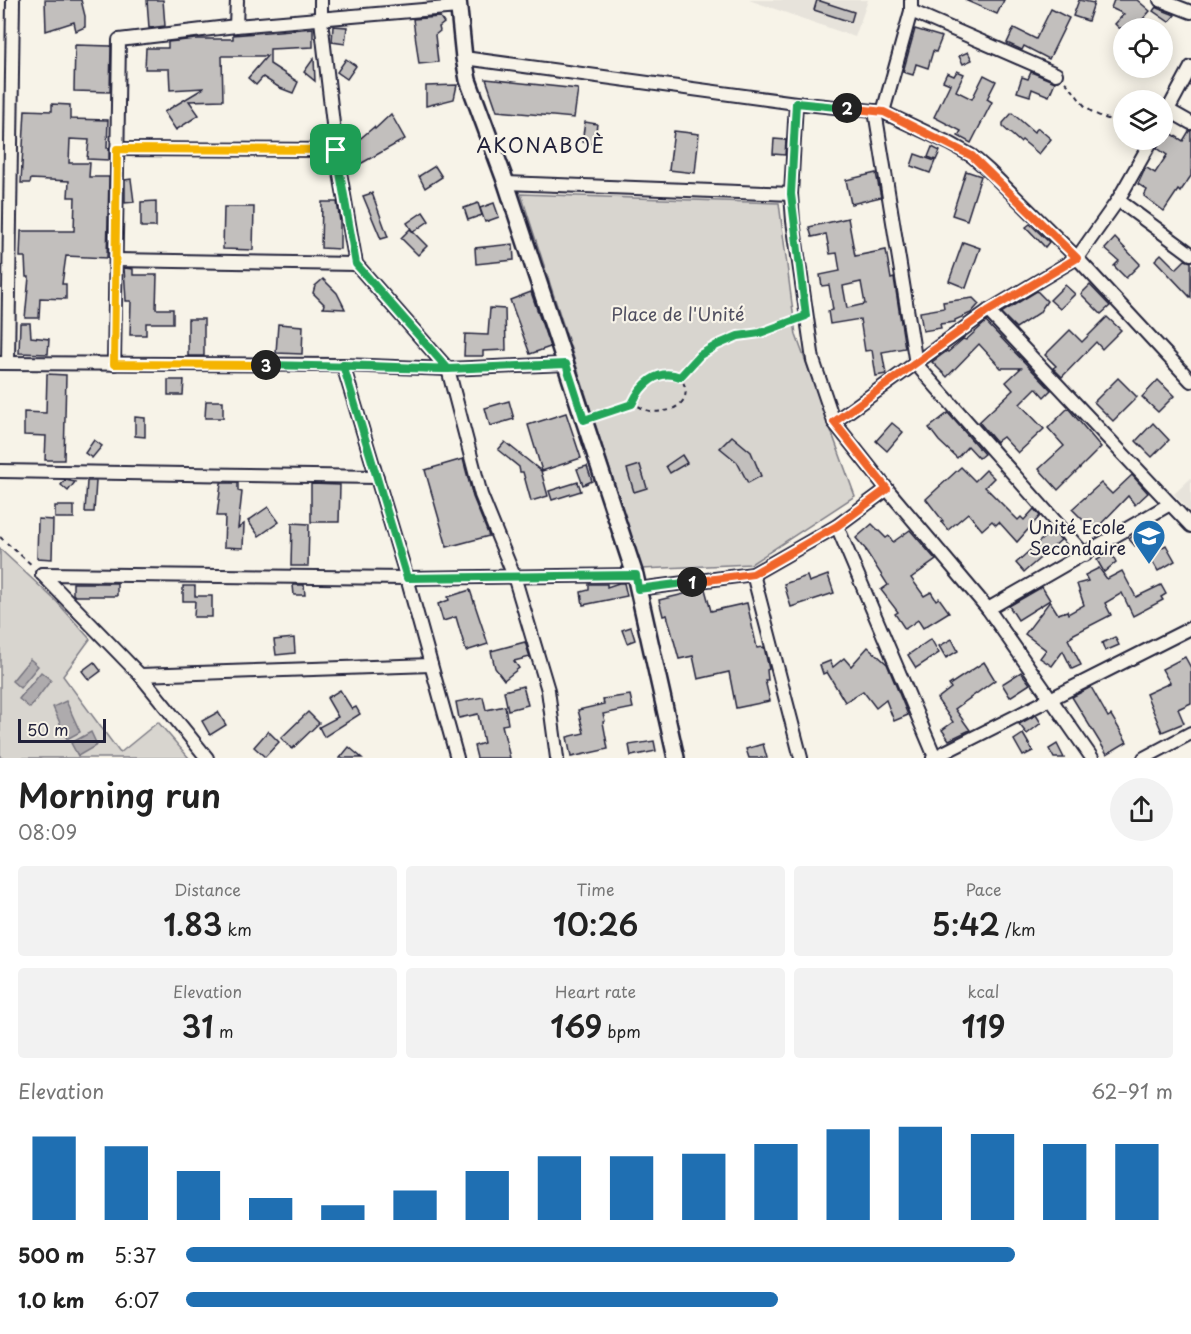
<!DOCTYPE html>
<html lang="en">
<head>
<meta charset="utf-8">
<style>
	:root { --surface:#fff; --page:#f2f2f2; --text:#222; --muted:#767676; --accent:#1f6fb2 }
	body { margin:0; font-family:"Playpen Sans",sans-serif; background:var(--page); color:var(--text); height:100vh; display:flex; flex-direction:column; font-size:22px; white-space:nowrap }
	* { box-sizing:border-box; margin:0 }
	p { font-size:20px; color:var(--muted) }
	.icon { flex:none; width:33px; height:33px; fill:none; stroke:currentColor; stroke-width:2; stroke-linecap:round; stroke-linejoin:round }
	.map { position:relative; height:758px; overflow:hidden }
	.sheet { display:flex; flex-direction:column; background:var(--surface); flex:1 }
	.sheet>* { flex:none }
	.tools { position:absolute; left:1113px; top:18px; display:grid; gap:12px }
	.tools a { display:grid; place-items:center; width:60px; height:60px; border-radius:50%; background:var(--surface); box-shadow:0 3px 15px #0003; font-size:30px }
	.scale { position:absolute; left:18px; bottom:15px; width:88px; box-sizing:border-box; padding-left:6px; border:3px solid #22223b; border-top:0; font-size:16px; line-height:21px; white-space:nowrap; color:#22223b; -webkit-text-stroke:4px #f7f3e8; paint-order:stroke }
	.pin { position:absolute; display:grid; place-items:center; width:51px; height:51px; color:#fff; margin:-26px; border-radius:12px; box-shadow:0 3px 9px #0006 }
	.km { position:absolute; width:30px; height:30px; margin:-15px; border-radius:50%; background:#222; color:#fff; font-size:16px; line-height:30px; text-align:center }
	.round { display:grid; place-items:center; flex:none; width:63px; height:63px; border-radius:32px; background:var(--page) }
	.head { display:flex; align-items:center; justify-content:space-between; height:102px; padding:0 18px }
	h1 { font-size:33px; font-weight:600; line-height:45px }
	.stats { display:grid; grid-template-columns:repeat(3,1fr); gap:9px; height:102px; padding:6px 18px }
	.stats div { display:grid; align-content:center; border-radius:6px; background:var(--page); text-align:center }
	.stats b { font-size:30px; font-weight:600 }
	.stats small { font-size:16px; font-weight:400 }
	.stats p { font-size:16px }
	.chart { height:168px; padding:12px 18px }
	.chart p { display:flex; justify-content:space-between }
	.chart svg { width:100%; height:108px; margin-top:6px; stroke:var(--accent); stroke-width:6 }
	ul { padding:0 18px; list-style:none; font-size:20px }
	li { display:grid; grid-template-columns:96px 72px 1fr; align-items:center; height:45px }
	li i { height:15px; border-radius:8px; background:var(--accent) }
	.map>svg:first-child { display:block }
</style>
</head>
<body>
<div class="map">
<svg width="1191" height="758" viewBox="0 0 1191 758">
	<rect width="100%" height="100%" fill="#f7f3e8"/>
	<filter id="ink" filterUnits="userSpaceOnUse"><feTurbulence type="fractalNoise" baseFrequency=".0167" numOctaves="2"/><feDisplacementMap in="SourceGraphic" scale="12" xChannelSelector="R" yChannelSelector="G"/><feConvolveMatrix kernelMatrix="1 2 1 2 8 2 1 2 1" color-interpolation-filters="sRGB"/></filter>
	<g filter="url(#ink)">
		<g fill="#e7e3db">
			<path d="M749,0H868L855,37Z"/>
			<path d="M1191,478V513L1174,494Z"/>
		</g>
		<g fill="#d8d5cf" stroke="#7d7c85" stroke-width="1.5">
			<path d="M521,194L779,203L796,335L855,496L751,564L642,569Z"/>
			<path d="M0,549L57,602L90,639L63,676L120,753L158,722L189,758H0Z"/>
		</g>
		<g fill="#aeabad" stroke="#76747f" stroke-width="1.5">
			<path d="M30,659L38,666L20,688L12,681Z"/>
			<path d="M41,672L51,680L30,708L19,699Z"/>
			<path d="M66,701L80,732L67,739L53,707Z"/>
			<path d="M91,732L97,745L78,756L71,743Z"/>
		</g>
		<g fill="#c2bfbd" stroke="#22223b" stroke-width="1.5" fill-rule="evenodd">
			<path d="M45,0H81L85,16V27L76,31L74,22L46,31Z"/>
			<path d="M147,0H163L165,26L149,28Z"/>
			<path d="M817,0L854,12L851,22L814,10Z"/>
			<path d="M965,0H1004L997,14Z"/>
			<path d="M1079,0L1094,3L1088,21L1073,16Z"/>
			<path d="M1114,0H1137L1150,11L1135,28H1119L1115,24L1124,14L1111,8Z"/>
			<path d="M1156,7L1157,8L1175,15L1169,22L1153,11Z"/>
			<path d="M1051,9L1069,18L1049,59L1024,46L1022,50L1007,43L1014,28L1036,39Z"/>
			<path d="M440,17L444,23L439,27L440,31L435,35L438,62L419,64L413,19Z"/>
			<path d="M333,26L347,27L345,44L332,42Z"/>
			<path d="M313,28V47L270,49V64L298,82L293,93L280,88L263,77L256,85L248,78L267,56H222L223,100L189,101L199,115L176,130L164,112L204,88L170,90L169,69H145L146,48H168V42L196,39H233V35Z"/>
			<path d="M915,29L942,37L936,52L933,51L928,68L916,64L913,75L903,72Z"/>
			<path d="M75,45L111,46L110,92L74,91Z"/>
			<path d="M968,52L972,60L963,64L959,56Z"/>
			<path d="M314,58L315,81L304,72Z"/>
			<path d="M346,59L356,66L347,79L337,72Z"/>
			<path d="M957,71L964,74L956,91L972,99L984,75L996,81L987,99L992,102L971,143L958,136L961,131L934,117L950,84L943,81L947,73L954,76Z"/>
			<path d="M1031,72L1055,82L1049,96L1032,89L1030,96L1017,92L1022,77L1028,79Z"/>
			<path d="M486,79L578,89L574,118L497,111Z"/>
			<path d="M457,85L454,99L426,106V86Z"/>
			<path d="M52,104L70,105V119L108,120L107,148H109V160L87,159L89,140L70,139L69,163H90L89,177H109L107,258L66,256L62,284H66V299L40,298L39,318H25L29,277H26L25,257H20L21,231H74L75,197H68L69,181L31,179L30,183H21L25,110L52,111Z"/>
			<path d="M1012,113L1034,132L1038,128L1051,139L1039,154L1022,140L1020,142L1003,127V123Z"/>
			<path d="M391,114L405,139L353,168L349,148L374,127L375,129Z"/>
			<path d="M585,122L597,124L594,144L582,142Z"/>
			<path d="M1166,130L1183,141L1189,131H1191V176L1180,192L1178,190L1164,211L1144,196L1147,190L1138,184L1145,169L1147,168L1155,173L1167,155L1157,148Z"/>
			<path d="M674,131L699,134L695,173L669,170Z"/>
			<path d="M774,139L786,140L785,155L773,154Z"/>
			<path d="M932,147L940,151L936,160L928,157Z"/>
			<path d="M915,154L935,161L930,173L911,166Z"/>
			<path d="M435,166L442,177L425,188L419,176Z"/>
			<path d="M966,171L981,176L967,220L952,215Z"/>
			<path d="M876,173L881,197L851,204L846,180Z"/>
			<path d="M131,179L134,202L125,203V180Z"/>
			<path d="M372,193L388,237L381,239L363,196Z"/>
			<path d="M156,201V227H141V202Z"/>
			<path d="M322,202H337L340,222V249L321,248Z"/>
			<path d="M478,203L482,215L468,220L464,208Z"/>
			<path d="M494,203L499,217L485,222L480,208Z"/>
			<path d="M224,207H254L253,250L223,249Z"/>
			<path d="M423,212L429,221L413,232L407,223Z"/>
			<path d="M848,218L855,256L886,250L891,279L894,278L905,348L882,352L886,374L876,376L872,350L865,351L860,319L830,324L828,311L833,310L829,285L822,286L820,275L840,271L837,253L830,254L826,234L812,237L809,227ZM861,282L865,304L847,308L843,286Z"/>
			<path d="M1030,224L1049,242L1045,247L1026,227Z"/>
			<path d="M410,229L427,246L418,255L401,238Z"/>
			<path d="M1115,238L1140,264L1126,278L1114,266L1119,261L1105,249Z"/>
			<path d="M963,242L980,248L966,288L949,281Z"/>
			<path d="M513,244L514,260L476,264L475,248Z"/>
			<path d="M1161,254L1176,269L1185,260L1191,262V298L1155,260Z"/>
			<path d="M124,268L133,269V275H157L156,309H173V323H146V335H130L131,301H126Z"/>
			<path d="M323,279L337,293L345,309L323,308L324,304L313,293L315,286Z"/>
			<path d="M1065,285L1075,294L1060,309L1050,300Z"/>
			<path d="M1090,285L1110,306L1101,314L1081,294Z"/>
			<path d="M1037,291L1047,301L1039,313L1016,328L1001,313Z"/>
			<path d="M531,292L550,347L530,354L510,300Z"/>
			<path d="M973,298L979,304L971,313L955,320V322L940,324L941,328L923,331L920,312L944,308L943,302Z"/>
			<path d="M490,308L505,309L506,350L483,351V356H464L465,334L488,335Z"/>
			<path d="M1107,317L1121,330L1102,349L1096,342L1062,377L1053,368L1056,366L1045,355L1070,330L1082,342Z"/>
			<rect x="188" y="319" width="16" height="37"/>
			<path d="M986,322L1051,390L1044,397L1036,388L1020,404L1044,429L1018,453L1003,437L996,442L979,422L1013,390L1006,382L1021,368H1001L979,344L947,377L932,362L947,351L948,352L963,339L966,340Z"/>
			<path d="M20,323H30L31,337L49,339L48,354L19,353Z"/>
			<path d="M278,324L303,326L302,354L276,353Z"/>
			<path d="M47,374L66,375L64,460H45L46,436L24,435V412L46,413Z"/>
			<path d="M1118,378L1137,397L1113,421L1094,402Z"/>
			<path d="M168,380H184L183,395H168Z"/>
			<path d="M1158,380L1174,396L1158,412L1142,397Z"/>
			<path d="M206,401H223V418H205Z"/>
			<path d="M509,401L514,419L490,426L485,408Z"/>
			<path d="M1068,408L1101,447L1058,490L1039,469L1064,446L1048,428Z"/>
			<path d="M566,413L581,458L542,471L528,425Z"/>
			<path d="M948,413L984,454L979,458L968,446L957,458L939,441L929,428Z"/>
			<path d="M135,417L145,418V437L135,436Z"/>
			<path d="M892,423L903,432L887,451L876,441Z"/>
			<path d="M1153,423L1169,440L1152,457L1136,441Z"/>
			<path d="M732,436L751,452L761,476L748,483L737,462L720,448Z"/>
			<path d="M94,440L102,446L92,458L85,453Z"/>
			<path d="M505,442L541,471L548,496L531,501L523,472H520L519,467L498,450Z"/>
			<path d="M682,455L687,463L670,473L666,466Z"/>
			<path d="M463,459L473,497L489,536L447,547L425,470Z"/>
			<path d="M640,465L647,488L634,492L627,469Z"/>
			<path d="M587,466L592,481L583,485L577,469Z"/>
			<path d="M961,467L975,481L986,470L994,478L985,487L1018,520L1021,517L1024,520L1034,509L1040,516L1017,542L999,522L996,525L992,521L982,530L968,513L948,530L941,522L943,521L926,499Z"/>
			<path d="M1132,475L1148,493L1135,505L1128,496L1094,531L1072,509L1101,483L1112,494Z"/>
			<path d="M65,480L75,482L68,491L61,485Z"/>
			<path d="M87,481H96L94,512H85Z"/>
			<path d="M578,482L581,491L552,500L549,491Z"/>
			<path d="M221,483H238V491L242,492L238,528L244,524L243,548L224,547L225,516H217Z"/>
			<path d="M311,484L340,485L339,522H311Z"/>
			<rect x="55" y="506" width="19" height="12"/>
			<path d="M268,507L279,522L259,536L248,521Z"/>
			<path d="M38,519L53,520L52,559L37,558Z"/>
			<path d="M292,523L309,524L308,566H291Z"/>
			<path d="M872,524L886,538L889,536L893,542L910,530L936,560L911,578L924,596L931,592L936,600L939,598L949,612L923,628L918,620L905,629L895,614L898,612L881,590L888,585L866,551H867L856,538Z"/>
			<path d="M1052,530L1061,540L1024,572L1016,563Z"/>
			<path d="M1138,532L1144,539L1135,546L1129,539Z"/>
			<path d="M1166,545L1175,561L1158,571L1149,555Z"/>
			<path d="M1111,552L1116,562L1104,572L1097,560Z"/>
			<path d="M1099,568L1107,579L1122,571L1136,597L1161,585L1166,594L1161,597L1163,600L1133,616L1122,593L1105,603L1111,615L1072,635L1073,636L1068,639L1081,665L1072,669L1063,651L1052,666L1040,658L1046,650L1025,634L1050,601L1058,614L1067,611L1068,614L1084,605L1077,584L1088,581L1085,575Z"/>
			<path d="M828,575L834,593L791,607L784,584L807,576L809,582Z"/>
			<path d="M73,583H117V596H75L73,594Z"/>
			<path d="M619,583H624L627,596L583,605L581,592L589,590V584H607V587Z"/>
			<path d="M293,585H304L305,595H294Z"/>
			<path d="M183,586H195V596H212V617H194L195,601H183Z"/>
			<path d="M1042,587L1050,600L1018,620L1009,606Z"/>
			<path d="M705,589L711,611L747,603L757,648L764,647L769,669L767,670L768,680H765L770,701L736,708L729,672L698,679L693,656L679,659L667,615L663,616L659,600Z"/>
			<path d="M470,590L488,644L466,651L456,617L443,621L438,604L449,600L448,597Z"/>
			<path d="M631,627L635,640L627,643L622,630Z"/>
			<path d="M1115,637L1119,645L1105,651L1102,643Z"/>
			<path d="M294,638L295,653L276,655L274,640Z"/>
			<path d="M931,639L939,653L916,668L908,655Z"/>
			<path d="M952,639L958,651L946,658L939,646Z"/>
			<path d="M525,642L530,657L514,661L519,668L504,680L495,668L491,651Z"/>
			<path d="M868,647L887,664L908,715L894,721L886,700L876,708L863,691L845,702L827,672L823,674L820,665L830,661L833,667L844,658L851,666Z"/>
			<path d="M1185,657L1191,668V703L1178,709L1184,723L1162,732L1146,694L1170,683L1162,669Z"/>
			<path d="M94,662L101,671L89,680L82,671Z"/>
			<path d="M984,662L995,680L955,709L970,730L949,740L942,730L953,722L937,699L951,688L949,685Z"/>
			<path d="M1021,672L1030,684L1010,697L1002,684Z"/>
			<path d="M523,686L528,705L508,710L504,691Z"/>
			<path d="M1091,687L1108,717L1111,715L1127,742L1107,754L1072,697Z"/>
			<path d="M340,690L352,709L356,707L360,714L324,737L319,727L338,717L327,698Z"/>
			<path d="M630,695L633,708L603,714L605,721L603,722L608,749L571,757L567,737L584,733L578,710L604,704L603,699Z"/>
			<path d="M483,697L486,710L505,706L508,724L502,725L510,758H477L474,746L484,743L478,714L459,718L456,702Z"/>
			<path d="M218,712L226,725L210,735L202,721Z"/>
			<path d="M308,712L319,723L292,749L281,738Z"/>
			<path d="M1036,715L1041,723L1027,734L1019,724Z"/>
			<path d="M268,731L279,742L265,757L254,747Z"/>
			<path d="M1023,734L1033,751L1023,756L1014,740Z"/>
			<path d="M654,741L656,751L631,756L629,745Z"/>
			<path d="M763,744L767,758H749L746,749Z"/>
			<path d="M1057,744L1064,758H1054L1049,749Z"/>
			<path d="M349,747L362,758H340Z"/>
		</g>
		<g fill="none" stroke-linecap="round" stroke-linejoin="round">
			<defs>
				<g id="minor">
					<path d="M321,0V20L336,150L356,264L448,369L481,495L514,576L548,690L557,758"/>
					<path d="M1160,0L1191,12"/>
					<path d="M911,11L1056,74"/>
					<path d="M236,26L237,0"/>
					<path d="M464,58L796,103L883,112L951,144L972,156L988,170L1077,258L1191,381"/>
					<path d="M796,103L791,194L793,221L813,360L834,422L887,489L988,609L1092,758"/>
					<path d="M1168,110L1191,123"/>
					<path d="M875,111L916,364L1085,555"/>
					<path d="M883,112L911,11V0"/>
					<path d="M1162,121L1191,67"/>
					<path d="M117,149L336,150"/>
					<path d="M506,183L791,194"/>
					<path d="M1118,200L1191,254"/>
					<path d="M116,260L356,264"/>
					<path d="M988,311L1191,526"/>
					<path d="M0,363L343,365L448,369L566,364"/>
					<path d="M8,363L13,0"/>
					<path d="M114,364L119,40L236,26L458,7"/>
					<path d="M343,365L407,578L457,758"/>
					<path d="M834,422L988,311L1077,258L1118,200L1152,140"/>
					<path d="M0,471L377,477"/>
					<path d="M837,526L935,757"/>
					<path d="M42,574L407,578L635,575"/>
					<path d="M42,574L140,675L207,758"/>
					<path d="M753,574L801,758"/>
					<path d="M638,589L753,574L837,526L887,489"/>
					<path d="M988,609L1170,504"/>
					<path d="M140,675L431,665"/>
					<path d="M933,758L1191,628"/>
					<path d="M1144,758L1191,733"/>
				</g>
				<path id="tertiary" d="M458,0L464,58L468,80L506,183L635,575L676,758"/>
			</defs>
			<use href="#minor" stroke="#22223b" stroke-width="16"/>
			<use href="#tertiary" stroke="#22223b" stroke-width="20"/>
			<g stroke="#22223b" stroke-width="2" stroke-dasharray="4.5 4.5" stroke-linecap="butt">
				<path d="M1065,82C1073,89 1077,97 1084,105C1094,116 1109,120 1124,123"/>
				<path d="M680,377L700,355L717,345L738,336L760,333L795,320"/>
				<path d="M596,416C603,414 625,403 632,404C638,405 644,410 650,411C672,415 697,401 680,377C658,368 641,384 632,404"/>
				<path d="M0,537L33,566"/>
			</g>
			<use href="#minor" stroke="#f7f3e8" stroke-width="12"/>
			<use href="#tertiary" stroke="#f7f3e8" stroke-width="15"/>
		</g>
	</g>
	<g fill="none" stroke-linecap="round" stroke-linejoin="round" filter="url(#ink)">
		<defs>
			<path id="split-1" d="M336,150L356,264L448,369L343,365L407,578L636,575L638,589L692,582"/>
			<path id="split-2" d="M692,582L753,574L837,526L887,489L834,422L988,311L1077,258L972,156L884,112L847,108"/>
			<path id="split-3" d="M266,365L448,369L566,364L584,420L632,404C641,384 658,368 680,377L700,355L717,345L738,336L760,333L806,316L791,194L796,103L847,108"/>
			<path id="split-4" d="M266,365L114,364L117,149L336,150"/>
		</defs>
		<use href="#split-1" stroke="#fff" stroke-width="12"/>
		<use href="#split-2" stroke="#fff" stroke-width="12"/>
		<use href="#split-3" stroke="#fff" stroke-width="12"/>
		<use href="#split-4" stroke="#fff" stroke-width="12"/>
		<use href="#split-1" stroke="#22a559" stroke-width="8"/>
		<use href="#split-2" stroke="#f0652b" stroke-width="8"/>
		<use href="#split-3" stroke="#22a559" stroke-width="8"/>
		<use href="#split-4" stroke="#f5b400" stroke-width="8"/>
	</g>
	<defs>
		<symbol id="school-pin" viewBox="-11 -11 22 30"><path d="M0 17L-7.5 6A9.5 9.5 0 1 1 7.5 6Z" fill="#1f6fb2" stroke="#f7f3e8"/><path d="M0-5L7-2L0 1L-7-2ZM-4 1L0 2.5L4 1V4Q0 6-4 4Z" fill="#fff"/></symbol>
	</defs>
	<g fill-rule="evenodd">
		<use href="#school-pin" x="1130" y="517" width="38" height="52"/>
	</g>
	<g text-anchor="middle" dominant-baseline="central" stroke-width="4.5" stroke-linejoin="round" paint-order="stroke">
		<g font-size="18" fill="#504f60" stroke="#f7f3e8">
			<text x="678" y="313">Place de l'Unité</text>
		</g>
		<g font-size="18" fill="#22223b" stroke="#f7f3e8" text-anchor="end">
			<text x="1126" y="526">Unité Ecole<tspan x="1126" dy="21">Secondaire</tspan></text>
		</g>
		<g font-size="20" letter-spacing="1.5" fill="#22223b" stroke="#f7f3e8">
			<text x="541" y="145">AKONABOÈ</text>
		</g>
	</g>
</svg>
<div class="tools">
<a><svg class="icon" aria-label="locate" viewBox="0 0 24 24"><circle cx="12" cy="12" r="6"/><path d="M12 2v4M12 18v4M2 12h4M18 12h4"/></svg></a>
<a><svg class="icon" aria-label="layers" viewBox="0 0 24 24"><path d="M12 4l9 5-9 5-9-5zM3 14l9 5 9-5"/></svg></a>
</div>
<div class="scale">50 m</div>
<div class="pin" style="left:336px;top:150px;background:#1e9e55"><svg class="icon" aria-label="arrive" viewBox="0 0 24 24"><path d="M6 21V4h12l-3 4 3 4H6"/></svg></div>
<b class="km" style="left:692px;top:582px">1</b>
<b class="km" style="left:847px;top:108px">2</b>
<b class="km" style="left:266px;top:365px">3</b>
</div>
<section class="sheet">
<div class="head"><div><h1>Morning run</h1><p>08:09</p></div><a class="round"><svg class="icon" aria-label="share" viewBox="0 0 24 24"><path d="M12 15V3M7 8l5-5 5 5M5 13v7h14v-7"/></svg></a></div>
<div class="stats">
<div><p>Distance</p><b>1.83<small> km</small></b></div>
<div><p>Time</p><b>10:26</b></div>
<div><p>Pace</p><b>5:42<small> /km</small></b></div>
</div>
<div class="stats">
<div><p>Elevation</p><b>31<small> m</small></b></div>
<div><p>Heart rate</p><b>169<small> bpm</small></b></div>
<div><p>kcal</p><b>119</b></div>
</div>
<div class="chart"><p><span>Elevation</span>62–91 m</p>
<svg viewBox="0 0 160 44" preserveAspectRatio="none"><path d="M5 44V10M15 44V14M25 44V24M35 44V35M45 44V38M55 44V32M65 44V24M75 44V18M85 44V18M95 44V17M105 44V13M115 44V7M125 44V6M135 44V9M145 44V13M155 44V13"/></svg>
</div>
<ul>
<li><b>500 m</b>5:37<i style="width:84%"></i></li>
<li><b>1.0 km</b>6:07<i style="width:60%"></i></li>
</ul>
</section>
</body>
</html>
